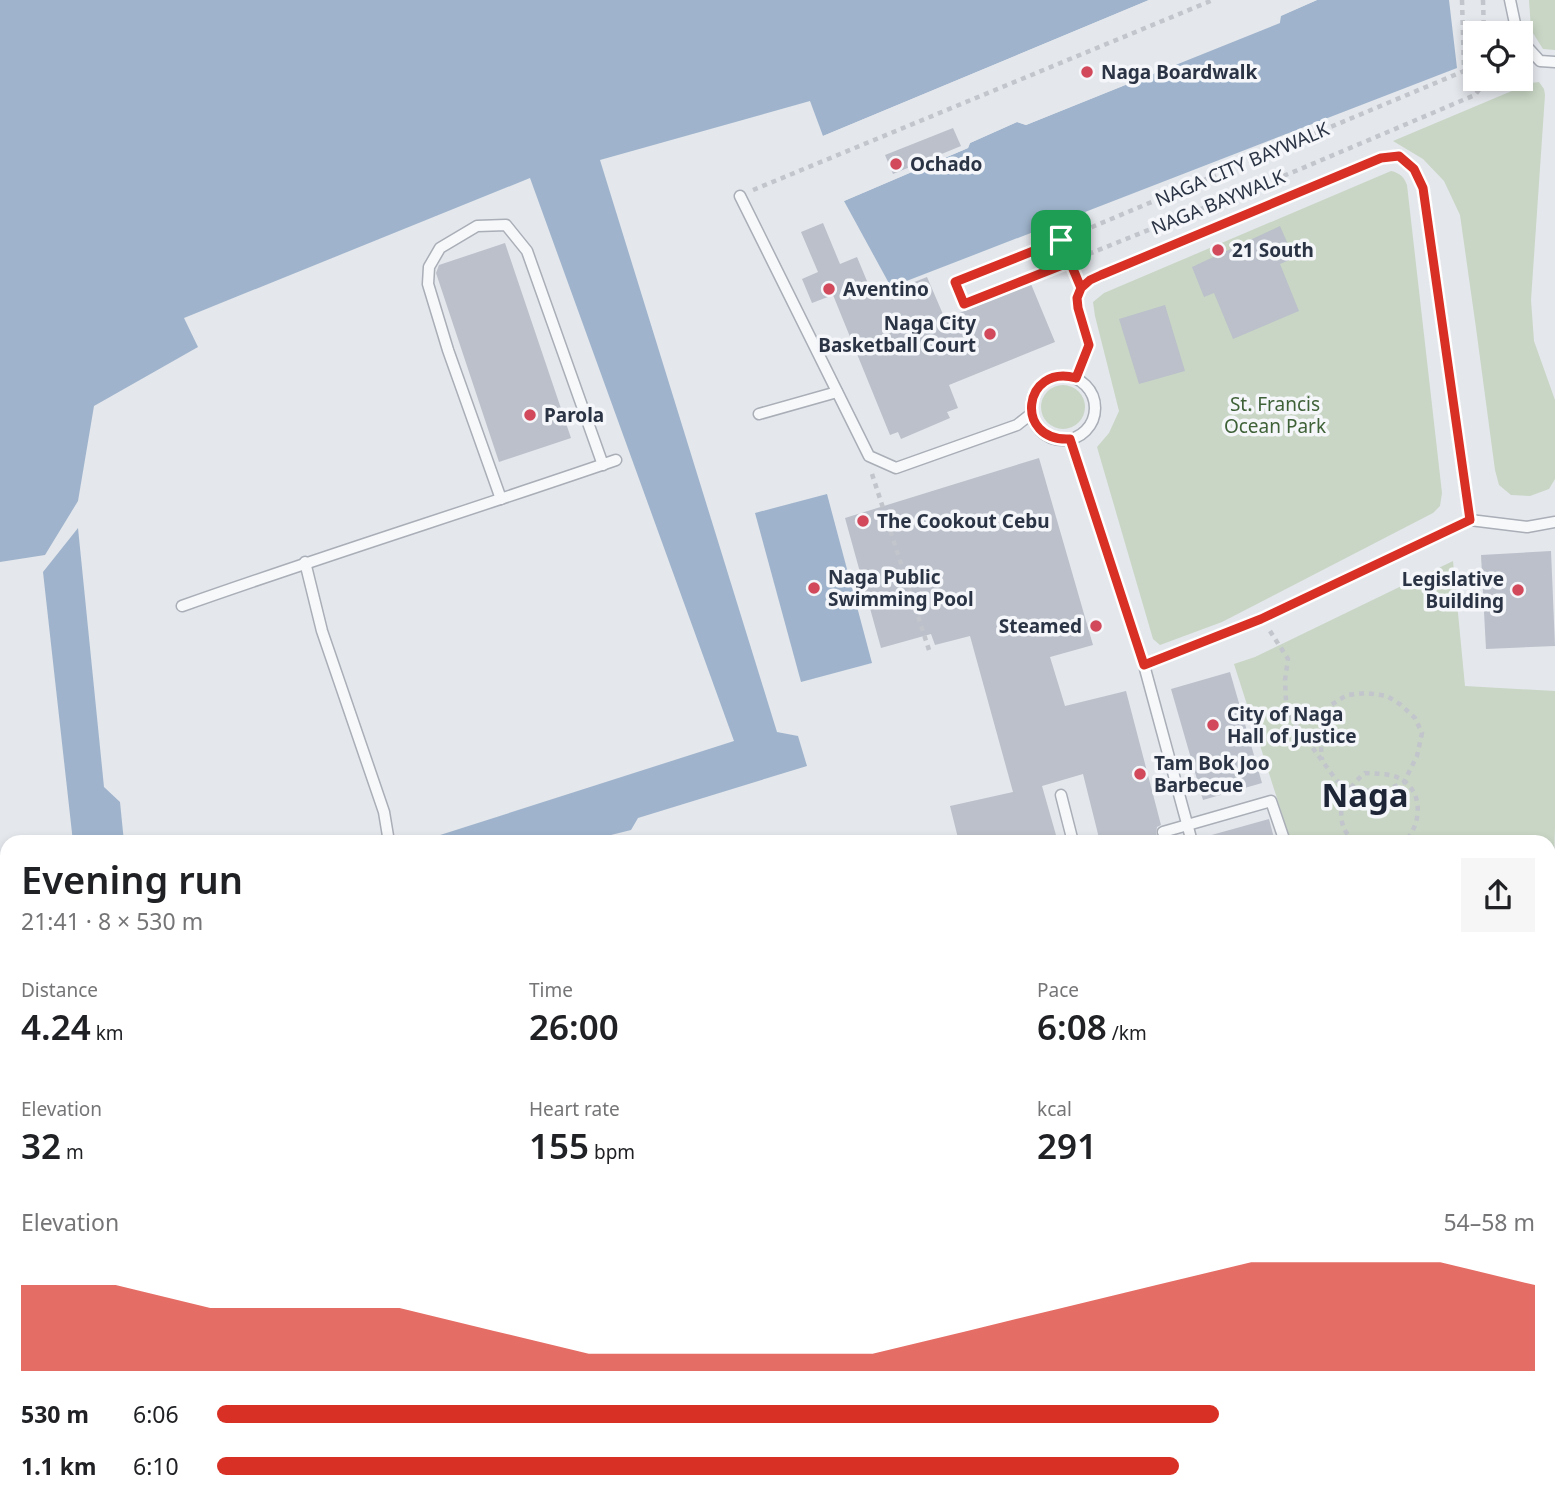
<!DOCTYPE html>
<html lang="en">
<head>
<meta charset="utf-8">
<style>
	:root { --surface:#fff; --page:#f6f6f6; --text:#202124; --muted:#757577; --accent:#d93025 }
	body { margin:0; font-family:"Noto Sans",sans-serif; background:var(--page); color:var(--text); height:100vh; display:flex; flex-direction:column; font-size:26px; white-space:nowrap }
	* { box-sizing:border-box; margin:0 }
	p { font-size:23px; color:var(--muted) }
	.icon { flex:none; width:38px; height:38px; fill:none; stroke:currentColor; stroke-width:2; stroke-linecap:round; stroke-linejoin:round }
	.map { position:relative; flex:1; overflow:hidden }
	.drawer { position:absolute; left:0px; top:835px; width:1556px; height:674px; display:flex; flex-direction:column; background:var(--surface); border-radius:21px 21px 0 0; box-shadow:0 4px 10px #0003 }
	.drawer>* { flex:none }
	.tools { position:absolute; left:1463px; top:21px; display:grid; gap:14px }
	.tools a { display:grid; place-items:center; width:70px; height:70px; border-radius:0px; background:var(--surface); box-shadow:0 4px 10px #0003; font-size:35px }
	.pin { position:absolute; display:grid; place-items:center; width:60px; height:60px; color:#fff; margin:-30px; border-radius:14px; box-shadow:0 4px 10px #0006 }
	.round { display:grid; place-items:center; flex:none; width:74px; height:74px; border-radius:0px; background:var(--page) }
	.summary { display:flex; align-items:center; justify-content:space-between; height:119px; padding:0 21px }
	h1 { font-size:38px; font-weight:600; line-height:52px }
	.figures { display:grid; grid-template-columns:repeat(3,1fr); gap:10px; height:119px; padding:7px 21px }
	.figures div { display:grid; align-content:center }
	.figures b { font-size:35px; font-weight:600 }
	.figures small { font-size:19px; font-weight:400 }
	.figures p { font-size:19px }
	.chart { height:196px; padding:14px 21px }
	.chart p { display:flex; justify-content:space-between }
	.chart svg { width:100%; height:126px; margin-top:7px; fill:var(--accent); opacity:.7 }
	ul { padding:0 21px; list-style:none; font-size:23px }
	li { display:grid; grid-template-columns:112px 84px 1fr; align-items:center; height:52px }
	li i { height:18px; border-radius:9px; background:var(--accent) }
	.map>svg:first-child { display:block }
</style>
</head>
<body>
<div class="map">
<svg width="1555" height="1508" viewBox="0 0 1555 1508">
	<rect width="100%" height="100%" fill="#e4e7ec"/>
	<g fill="#c9d6c5">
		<path d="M1529,0H1555V50L1543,49L1531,30Z"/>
		<path d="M1539,82L1544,89L1545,95L1531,300L1534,341L1555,400V479L1549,489L1530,496L1511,495L1499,485L1495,470L1476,328L1460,215L1444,181L1423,159L1393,141L1531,83Z"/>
		<path d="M1391,171C1400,173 1404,177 1407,185L1442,493L1440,506L1433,513L1222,622L1160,645L1153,639L1097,447L1109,433L1119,411L1095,316L1093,302L1104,293Z"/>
		<circle cx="1063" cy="407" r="22"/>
		<path d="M1453,561L1465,686L1555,691V828L1553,888H1549V842H1291L1234,664L1255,657Z"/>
	</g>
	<g fill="#9fb4cc">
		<path d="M0,0H1149L823,136L810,101L600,160L777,732L798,736L807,766L638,818L631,830L583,842H438L437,836L734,741L530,178L184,318L198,347L94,406L78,501L45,555L0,562Z"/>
		<path d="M1317,0H1449L1457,68L891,287L844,201L968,148L970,143L1017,122L1026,125L1280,23V16Z"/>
		<path d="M827,494L872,663L801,682L755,513Z"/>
		<path d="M78,528L104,787L120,802L124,842H73L43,572Z"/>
	</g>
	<g fill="#e4e7ec">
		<path d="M1149,0H1153L1151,3L824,139L823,136Z"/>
		<path d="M1308,0H1317L1281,16L1280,22L1026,125L1017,122L970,143L968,148L844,201L843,197L965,145L968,140L1015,119L1026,121L1277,20L1278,13Z"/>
	</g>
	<g fill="#bbc0ca">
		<path d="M953,128L961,146L893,174L885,155Z"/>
		<path d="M823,223L840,264L857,257L874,298L927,277L945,319L1031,284L1055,342L949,385L958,408L947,412L950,418L901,439L898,432L890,435L833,295L812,303L802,279L818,272L801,232Z"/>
		<path d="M1280,226L1294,258L1280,264L1299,311L1233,339L1214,293L1204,297L1192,267Z"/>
		<path d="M505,243L571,438L499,462L436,273L439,265Z"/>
		<path d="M1165,305L1185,371L1139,384L1119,319Z"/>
		<path d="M1039,458L1093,645L1050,657L1065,706L1126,691L1161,825L1157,827L1156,833L1158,838L1165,839V842H1100L1083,774L1042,786L1058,842H959L950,806L1013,792L970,636L935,645L931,634L881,648L845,518Z"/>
		<path d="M1551,551L1555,646L1486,649L1481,555Z"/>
		<path d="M1230,672L1262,783L1203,800L1171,689Z"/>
		<path d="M1269,819L1275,842H1209L1208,836Z"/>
	</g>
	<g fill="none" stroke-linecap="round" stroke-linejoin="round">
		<defs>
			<g id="service">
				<path d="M1510,0L1517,33"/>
				<path d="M1521,40L1540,61L1555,62"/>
				<path d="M740,196L869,456L896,468L1017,425L1031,414"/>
				<circle cx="1063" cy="408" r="32"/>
				<path d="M1076,378L1089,345L1078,308L1077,298L1081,288L1090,280L1381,158L1399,156L1414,169L1423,188L1470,520"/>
				<path d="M759,414L837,392"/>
				<path d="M1070,439L1144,665L1192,842"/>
				<path d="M501,499L448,350L428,284L429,267L440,248L477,226L506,225L527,251L603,465"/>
				<path d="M305,562L322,631L384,812L389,842"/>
				<path d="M182,606C326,555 471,510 616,460"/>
				<path d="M1144,665L1261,619L1470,520L1527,527L1555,522"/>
				<path d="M1061,795L1073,842"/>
				<path d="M1163,832L1271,801L1285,842"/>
			</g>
			<g id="minor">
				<path d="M0,1061H7"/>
				<path d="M143,1502L147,1508"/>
				<path d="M504,1502L505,1508"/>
				<path d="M1250,1508L1251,1502"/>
				<path d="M1471,1508V1502"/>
			</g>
			<g id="tertiary">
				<path d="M1549,1372H1555"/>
				<path d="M857,1508V1502"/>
			</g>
			<g id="trunk">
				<path d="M1549,947H1555"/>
				<path d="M0,1364L7,1362"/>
			</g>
		</defs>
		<use href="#service" stroke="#a9aeb7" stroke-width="13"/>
		<use href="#minor" stroke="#a9aeb7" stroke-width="23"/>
		<use href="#tertiary" stroke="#a9aeb7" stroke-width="28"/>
		<use href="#trunk" stroke="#8b94a3" stroke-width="37"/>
		<g stroke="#c2c5cb" stroke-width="4.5" stroke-dasharray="5 5" stroke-linecap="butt">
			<path d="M1462,0L1464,71L1061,240L955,282L964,304L1298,170L1475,95L1482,86L1484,79"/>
			<path d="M1483,0L1484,33"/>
			<path d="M753,190L1213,0"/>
			<path d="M1061,240L1076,274"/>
			<path d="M872,474L929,650"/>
			<path d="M1270,631L1288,659L1285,680L1286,701L1293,721L1337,781L1350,788L1370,791L1387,790L1404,782L1417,756L1422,733L1415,718L1401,705L1387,696L1366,693L1347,695L1331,705L1320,733L1322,760"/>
			<path d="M1354,842C1330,819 1343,791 1365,773C1377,774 1388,773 1399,778C1424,791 1422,823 1405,842"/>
			<path d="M1549,897L1555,901"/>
			<path d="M1549,991H1555"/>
		</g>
		<use href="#service" stroke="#f7f8fa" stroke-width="10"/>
		<use href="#minor" stroke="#f7f8fa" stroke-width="19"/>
		<use href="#tertiary" stroke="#f7f8fa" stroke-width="24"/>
		<use href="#trunk" stroke="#fff" stroke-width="33"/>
	</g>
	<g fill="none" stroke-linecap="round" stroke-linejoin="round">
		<defs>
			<path id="route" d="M1061,240L955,282L964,304L1070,262L1081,288L1077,298L1078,308L1089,345L1076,378C1023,363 1013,442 1070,439L1144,665L1261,619L1470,520L1423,188L1414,169L1399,156L1381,158L1101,275L1090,280L1081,288L1061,240"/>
		</defs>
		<use href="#route" stroke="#fff" stroke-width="14"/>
		<use href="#route" stroke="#d93025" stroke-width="9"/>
	</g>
	<g fill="#d1495b" stroke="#f4f6f9" stroke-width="2.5">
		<circle cx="1087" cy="72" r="7"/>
		<circle cx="896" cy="164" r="7"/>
		<circle cx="1218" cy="250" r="7"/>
		<circle cx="829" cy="289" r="7"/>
		<circle cx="990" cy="334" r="7"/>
		<circle cx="530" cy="415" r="7"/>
		<circle cx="863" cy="521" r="7"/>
		<circle cx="814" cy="588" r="7"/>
		<circle cx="1518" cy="590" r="7"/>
		<circle cx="1096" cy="626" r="7"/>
		<circle cx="1213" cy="725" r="7"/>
		<circle cx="1140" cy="774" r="7"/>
	</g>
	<g text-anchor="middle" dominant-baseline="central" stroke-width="7" stroke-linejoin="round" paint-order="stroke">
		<g font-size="19" font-weight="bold" fill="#2b3445" stroke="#f4f6f9" text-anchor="start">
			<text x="1101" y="72">Naga Boardwalk</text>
			<text x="910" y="164">Ochado</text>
			<text x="1232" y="250">21 South</text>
			<text x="843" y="289">Aventino</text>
			<text x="976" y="323" text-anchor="end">Naga City<tspan x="976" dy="22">Basketball Court</tspan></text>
			<text x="544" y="415">Parola</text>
			<text x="877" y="521">The Cookout Cebu</text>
			<text x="828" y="577">Naga Public<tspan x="828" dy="22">Swimming Pool</tspan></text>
			<text x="1504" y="579" text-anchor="end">Legislative<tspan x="1504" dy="22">Building</tspan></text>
			<text x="1082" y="626" text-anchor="end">Steamed</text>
			<text x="1227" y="714">City of Naga<tspan x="1227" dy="22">Hall of Justice</tspan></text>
			<text x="1154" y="763">Tam Bok Joo<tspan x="1154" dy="22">Barbecue</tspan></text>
		</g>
		<g font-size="19" fill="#2b3445" stroke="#f4f6f9">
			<text transform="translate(1242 164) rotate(-23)">NAGA CITY BAYWALK</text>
			<text transform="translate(1218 202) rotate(-22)">NAGA BAYWALK</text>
		</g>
		<g font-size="19" fill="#3f6138" stroke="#f4f6f9">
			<text x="1275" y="404">St. Francis<tspan x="1275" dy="22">Ocean Park</tspan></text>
		</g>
		<g font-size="33" font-weight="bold" fill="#1d2536" stroke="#f4f6f9">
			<text x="1365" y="794">Naga</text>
		</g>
	</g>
</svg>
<div class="tools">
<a><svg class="icon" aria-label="locate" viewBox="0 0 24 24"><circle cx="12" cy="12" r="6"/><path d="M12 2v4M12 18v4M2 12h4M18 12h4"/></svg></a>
</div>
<div class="pin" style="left:1061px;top:240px;background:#1e9e55"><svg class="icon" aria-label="arrive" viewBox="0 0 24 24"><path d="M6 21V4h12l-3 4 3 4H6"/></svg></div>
<section class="drawer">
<div class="summary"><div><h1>Evening run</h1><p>21:41 · 8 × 530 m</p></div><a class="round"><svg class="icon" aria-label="share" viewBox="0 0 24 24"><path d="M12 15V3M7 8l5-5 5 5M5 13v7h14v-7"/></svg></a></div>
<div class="figures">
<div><p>Distance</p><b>4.24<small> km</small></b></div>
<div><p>Time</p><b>26:00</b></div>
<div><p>Pace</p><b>6:08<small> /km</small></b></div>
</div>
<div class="figures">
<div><p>Elevation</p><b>32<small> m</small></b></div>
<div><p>Heart rate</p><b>155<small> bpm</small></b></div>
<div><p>kcal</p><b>291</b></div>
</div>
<div class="chart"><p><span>Elevation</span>54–58 m</p>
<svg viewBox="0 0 160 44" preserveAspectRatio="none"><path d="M0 44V14L10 14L20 22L30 22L40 22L50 30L60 38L70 38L80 38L90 38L100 30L110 22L120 14L130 6L140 6L150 6L160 14V44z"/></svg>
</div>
<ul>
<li><b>530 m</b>6:06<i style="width:76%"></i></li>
<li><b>1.1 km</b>6:10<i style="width:73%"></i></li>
</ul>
</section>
</div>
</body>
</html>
